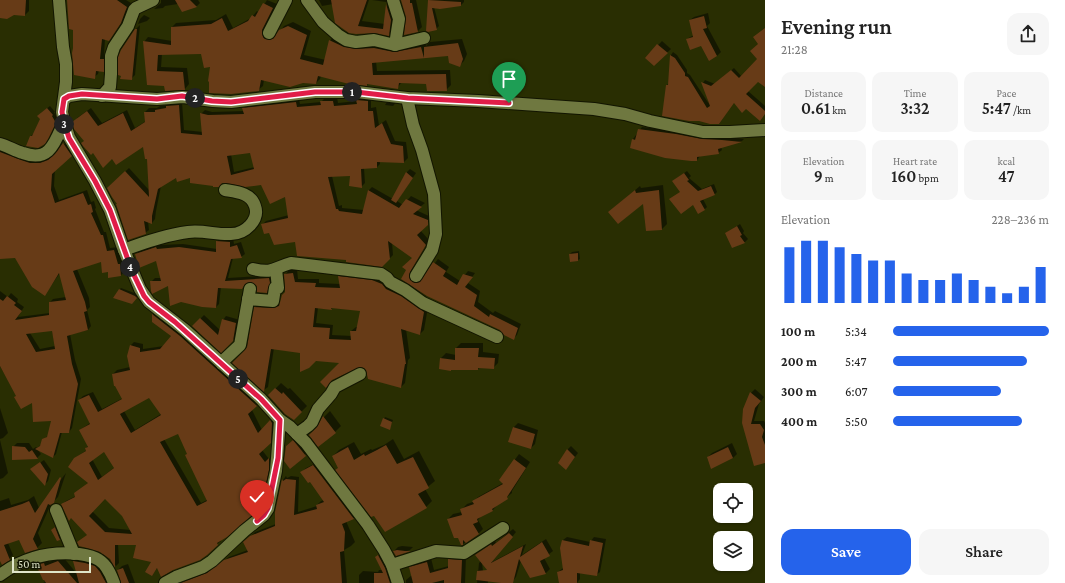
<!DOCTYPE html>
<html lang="en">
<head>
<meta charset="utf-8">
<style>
	:root { --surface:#fff; --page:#f6f6f6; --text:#222; --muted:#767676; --accent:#2563eb }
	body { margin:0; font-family:"Crimson Pro",serif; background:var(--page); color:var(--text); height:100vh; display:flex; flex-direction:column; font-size:15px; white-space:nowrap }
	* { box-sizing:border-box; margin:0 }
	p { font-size:13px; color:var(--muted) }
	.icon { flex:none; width:22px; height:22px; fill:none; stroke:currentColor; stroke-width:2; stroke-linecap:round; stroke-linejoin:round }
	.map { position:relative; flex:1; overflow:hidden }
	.drawer { display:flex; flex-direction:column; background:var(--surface); width:300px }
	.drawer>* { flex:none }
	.buttons { position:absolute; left:713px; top:483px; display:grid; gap:8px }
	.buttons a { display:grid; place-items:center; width:40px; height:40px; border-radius:8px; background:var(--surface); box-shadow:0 1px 3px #0004; font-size:20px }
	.scale { position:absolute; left:12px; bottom:10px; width:79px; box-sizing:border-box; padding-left:4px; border:2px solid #e0e6c9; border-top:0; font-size:11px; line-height:14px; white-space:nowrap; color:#e0e6c9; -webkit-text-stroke:3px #121501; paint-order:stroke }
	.pin { position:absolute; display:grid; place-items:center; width:34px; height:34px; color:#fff; margin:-41px -17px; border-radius:50% 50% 50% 0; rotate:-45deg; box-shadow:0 0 4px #0007 }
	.pin .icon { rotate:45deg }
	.km { position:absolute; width:20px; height:20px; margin:-10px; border-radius:50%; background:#222; color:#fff; font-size:11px; line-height:20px; text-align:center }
	.round { display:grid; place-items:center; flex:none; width:42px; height:42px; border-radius:12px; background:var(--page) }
	.summary { display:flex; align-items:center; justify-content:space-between; height:68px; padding:0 16px }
	h1 { font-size:22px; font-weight:600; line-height:30px }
	.stats { display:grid; grid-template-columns:repeat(3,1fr); gap:6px; height:68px; padding:4px 16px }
	.stats div { display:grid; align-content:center; border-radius:10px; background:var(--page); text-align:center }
	.stats b { font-size:17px; font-weight:600 }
	.stats small { font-size:11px; font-weight:400 }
	.stats p { font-size:11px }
	.chart { height:112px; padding:8px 16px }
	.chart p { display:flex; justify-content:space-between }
	.chart svg { width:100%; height:72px; margin-top:4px; stroke:var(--accent); stroke-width:6 }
	.action { display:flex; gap:8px; margin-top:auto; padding:8px 16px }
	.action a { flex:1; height:46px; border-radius:12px; background:var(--accent); color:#fff; font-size:16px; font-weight:600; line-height:46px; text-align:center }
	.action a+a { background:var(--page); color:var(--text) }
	ul { padding:0 16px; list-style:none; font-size:13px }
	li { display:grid; grid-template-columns:64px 48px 1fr; align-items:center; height:30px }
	li i { height:10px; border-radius:5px; background:var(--accent) }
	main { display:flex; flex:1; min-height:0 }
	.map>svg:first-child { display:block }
</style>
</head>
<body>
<main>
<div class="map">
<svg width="765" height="583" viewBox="0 0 765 583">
	<rect width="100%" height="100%" fill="#292e02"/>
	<g fill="#0007" fill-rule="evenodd">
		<path d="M0,0H29V11L25,15L14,14L0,17Z"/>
		<path d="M67,0H126L131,3L125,18L112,36L109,40L105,39L104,55L107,56V67L103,71L99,70L98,74L94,77L74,48V29Z"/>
		<path d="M161,0H198L200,3L197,6L183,10L178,4L165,6L163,8L154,9L161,3Z"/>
		<path d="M267,0L277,4L266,25L267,32L270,35H277L284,26L293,22L311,31L304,55L326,60L330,41L334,36L426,43V46L430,42L462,39L467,54L464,61L459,66L448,55L376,61L377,71L450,70L451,85L446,90L427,83L402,82L397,88L368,83L367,85L321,76L320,79L316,83L264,80L263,86L258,90L212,65L202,53L162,54L161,67L187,68L189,84L185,89L166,90L165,85L148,84L144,42L148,37L172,41V27L176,23L216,20L226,14L233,28L251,18L257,11L259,13Z"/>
		<path d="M319,0H369L362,21L385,24L387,4L391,0L396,14L393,30L388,35L373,32L356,33L339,3L322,6Z"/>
		<path d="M372,0H388L386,2Z"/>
		<path d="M402,0H416L422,27L418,31L407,17Z"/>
		<path d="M429,0H464V2L461,5L434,7L439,26L436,29Z"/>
		<path d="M708,13L710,23L707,26L721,52L717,56L702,45L687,39L694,35L690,20L694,17Z"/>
		<path d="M144,15L150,18L147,21L138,24L140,19Z"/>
		<path d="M140,25L135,75L131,79L136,29Z"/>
		<path d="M765,29V86L758,80L748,91L765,106V113L746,108L734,102L719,124L667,85L669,83L671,55L673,52L677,55L687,70V73L690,75L709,104L703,83L705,80L715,84L734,68L742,77L758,59L759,44Z"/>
		<path d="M662,41L671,49L654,65L646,58Z"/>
		<path d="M337,97L338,103L357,101L361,97H371V108L376,107L379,125L386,120L395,141L406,142L408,158L404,162L380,161V164L377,167L364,168L365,183L362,186L351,175L332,176L339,206L342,205V208L364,210L368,191L372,187L393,199L406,173L410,169L416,173L397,201L403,205L411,196L425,203L416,210L431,217V220L420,230L429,240L413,267L412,272L420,280L423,279L438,259L449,267L446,272L460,281L468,271L475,273L468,283L480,291L478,302L493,313L495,311L521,324L517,335L513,339L501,329L402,279L413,258L392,242L393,255L382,266L347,259L270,232L262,225L266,221L289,215L286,196L262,184L191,176L176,177L161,186L156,211L155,219L152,223L148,221L149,230L145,233L118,203L112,184L129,168L149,190L148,158L143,145L112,157L85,141L77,118L91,108L102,123L127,110L135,128L146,121L145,112L149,108H157L160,106L168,105L171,102H182L184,130L203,132L201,114L205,110L212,112L244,111L243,109L247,105L299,99L300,104L321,102L325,98ZM250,151L255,167L234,172L231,154Z"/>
		<path d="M387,102L395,103L394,105L393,106L385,105Z"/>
		<path d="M50,106L55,112H54L58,120L47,140L31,136L34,133L41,119V113Z"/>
		<path d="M642,127L726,137L744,139L742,141L721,147L722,150L718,153L700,156L697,160L633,139Z"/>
		<path d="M67,141L75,152L55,169L54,186L59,200L87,190L91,202L94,201L96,208L95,209L104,232H106L110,248L118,247L122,261H123L125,272L121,275L109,277V271L102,261L77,269L89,298L90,307L87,310L91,326L88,330L70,334L75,360L81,379L72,428L69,432H62L56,454L53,457L37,449L41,454L37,458L13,459V447L17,443H29L33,449L36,447L37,448L42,444L43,440L49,435L52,420L33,401L17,396L0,366V291L8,297L11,293L18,299L17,302L24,307L18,317L50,313V302L53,299L66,297L60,273L45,294L15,257L0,258V148L44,160L55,155ZM52,330L55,346L40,349L30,333Z"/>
		<path d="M687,171L691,176L689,178L702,189L714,184L717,192L714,195L703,199L707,207L705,209L693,203L681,192L676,179Z"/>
		<path d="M663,185L667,224L662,229L647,230L644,202L609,212L640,186L641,188Z"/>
		<path d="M740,224L744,231L743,233L748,239L745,242L733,247L726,233Z"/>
		<path d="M221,238H233L234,244L241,242L245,254L241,257L233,258L228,278L273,275V278L270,288L266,292L251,280L247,282L242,288L221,287L219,304L216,307L169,284L151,282L155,278H161L157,259L136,254L140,251L159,244L160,245L183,244L217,249V241Z"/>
		<path d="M579,251L580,259L578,260L571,261L570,254L572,252Z"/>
		<path d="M297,269L298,279H319V283L340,284L339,277L343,273L377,277L428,307L424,330L420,334L406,329L410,358L408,360L405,383L401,387L360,365L333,379L342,362L301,352L274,348L268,387L264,390L246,350L255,308L259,303L278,305L281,303L285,292V275L289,270ZM334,307L361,310L358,327H356L351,331L352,336L332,335L333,325L316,323L318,308L331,309Z"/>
		<path d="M121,288L137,294L138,296L131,303L119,290Z"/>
		<path d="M156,311L260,402L252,410L262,430L275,418L274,438L262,450L269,459L273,456L264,501L262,505L221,540V541L217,544L158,567L152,575V561L138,543L118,544L119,563L116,566L62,505L66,501L76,496L89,482L75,458L87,450L86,448L88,446L80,430L90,423L79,400L83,396L93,392L102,409L123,398L113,374L117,370L130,367L131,345L134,342L143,344V349L164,346L172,336L153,321V314ZM149,397L161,414L135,430L124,411ZM179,433L207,500L201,503L164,439ZM104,451L115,467L102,477L92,459ZM105,498L122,515L131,530L109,528L92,511Z"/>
		<path d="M204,315L220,330L223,320L226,316L240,320L237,336L221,351L193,326Z"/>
		<path d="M461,343H483V352L499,354L498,363L493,368L480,367L478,369H452L451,370L440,368L441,358L446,353L456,355V348Z"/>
		<path d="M281,383L288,389L290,388L307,406L294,419L269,395Z"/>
		<path d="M755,389L764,397L759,404L754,421H764L765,423V462L744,409L751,393Z"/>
		<path d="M0,408L8,433L3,438L0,439Z"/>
		<path d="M330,411L341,426L335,432L319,426L324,417Z"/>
		<path d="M385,417L393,420L389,429L384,419Z"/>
		<path d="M518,423L538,430L535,444L531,448L509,441L514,427Z"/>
		<path d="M297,437L309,451L290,468L286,446Z"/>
		<path d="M393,439L404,459L419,451L435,481L425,489L432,501L426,507L375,514L339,468L333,456L339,450L354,442L361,454L371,449L372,450L384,445Z"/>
		<path d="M0,440L8,473L3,478L0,479Z"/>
		<path d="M732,443L737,454L733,458L708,457L712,453Z"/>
		<path d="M571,446L578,453L566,469L567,450Z"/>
		<path d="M519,454L530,462L512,491V493L497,505L493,510L482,515L478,520L483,529L478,534L463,544L448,519L453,514L462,512V509L467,504L473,502L478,497L503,483L500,480Z"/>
		<path d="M44,460L51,470L48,481L45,484L31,469Z"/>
		<path d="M318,462L357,514L354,518L346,521L355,542L351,546L344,550L347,583H180L212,570L229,557L248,550V539L255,532L276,524V512L283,480L286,476L287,478L291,476L299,477L298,512L317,506V505L321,501L324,500L311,480L302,472L306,468Z"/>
		<path d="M66,473L58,497L51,504L38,533L42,543L37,548L20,539L8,543L13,555L9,559L0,558V501L9,498L11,505L28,500L34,496L39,508Z"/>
		<path d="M59,524L63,535L59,539L52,530Z"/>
		<path d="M513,529L516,532L492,562L526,544L522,555L546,539L553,551L544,558L550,569L546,573L531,577L521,561L516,577L512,582L503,583L488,580V583H477L479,563L481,561L476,555L495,541L496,543ZM482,563L488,571H483Z"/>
		<path d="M567,537L590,542L594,537L606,539L600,572L596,575L580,573V579L577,583L558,572L563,568V540Z"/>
		<path d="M402,546L413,547L410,550L396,555L394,551L398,547Z"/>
		<path d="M381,553L396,583H359V575L363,571L378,572L379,570H382L377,557Z"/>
		<path d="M453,556L466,557L465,583H406V580L412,575L410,568L414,564L431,558L434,570L449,566V560Z"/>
		<path d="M63,557L78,575L74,562L79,557L92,559L113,583H43L45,582L37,565L42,561L48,559L49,562Z"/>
		<path d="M128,564L135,583H122L118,570L122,566Z"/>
	</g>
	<g fill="#673b17" fill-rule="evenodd">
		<path d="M0,0H26L25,16L14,15L7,19L0,18Z"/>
		<path d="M67,0H117L127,7L125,12H124H125L121,23L109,41L102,39L100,59H104V72L96,71L95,79L74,75L72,53L73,48V30L69,29Z"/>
		<path d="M175,0H190L197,7L182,12Z"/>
		<path d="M331,0H367L358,26L383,29L386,4L391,20L389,36L375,33L356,34L349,33L335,23Z"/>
		<path d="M401,0H410V3H412L418,32L404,35L406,17Z"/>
		<path d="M428,0L461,2V6L440,9L432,8L437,30L428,32L426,31Z"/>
		<path d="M263,3L273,8L262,30L263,37L265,39H273L279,30L288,26L307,35L300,59L323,65L329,40L344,47L355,49L374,48L394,52L421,47L424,58V47L458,43L463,59L460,67L449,63L448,56L372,63L373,75L446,74L447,91H427L426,84L399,83L398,89L367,84V86L349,84L318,76L316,84L303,83L290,87L261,80L259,91L231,94L209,93V82L208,81L210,67L204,68L201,54L158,55L157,71L183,72L185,90L165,91L164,86L147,85L143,41L171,45V27L211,24L222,18L228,31L248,21L252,15L255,17Z"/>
		<path d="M704,16L707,28L703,29L717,56L709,61L701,46L690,50L686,39L693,37L689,20Z"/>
		<path d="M765,28V87L758,82L746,94L765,111V114L760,121L746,109L742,113L734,103L719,124H710L699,121H689L662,116L666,85H668L670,55L675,58L685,73V76L688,77L707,108L710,106L701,82L711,86L731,70L739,78L757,59L750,51L758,44L753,37Z"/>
		<path d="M135,29H137L132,80L120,79L121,76L118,75V57L121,50Z"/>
		<path d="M657,44L668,53L654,66L645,58Z"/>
		<path d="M356,100L368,101V111H373L375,128L382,123L391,144L403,146L404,163L377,162V168L361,169L362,188L349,186L350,176L328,177L336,209H338L339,211L362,214L368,190L399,208L406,199L422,207L413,214L428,220V225L417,235L426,245L410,272L409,276L410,280L415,283L420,282L433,262L446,271L443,276L457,285L463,274L473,277L465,287L477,295L474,306L489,317L490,314L518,328L514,340L504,335L500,330L427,296L401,279L406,270L402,267L412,258L388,241L390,259L382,267L346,262V260L297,256L295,242L274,245L269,233L264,234L261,224L288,218L285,197L270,204L261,185L245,187L226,183H222L219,187H213V186L190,183V178L177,182L176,178L158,189L152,216V224L144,221L146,234L128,240L116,204H117L112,197L107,188L125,171L149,197L147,159H145L143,147L116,165L112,159L103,168L93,153L91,155L83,146L81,143L84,141L74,129L72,122L87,111L98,126L123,113L131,131L145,122L144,112H155V110L166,108V106L179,105L181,133L202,135L200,113L208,115L244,114L242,108L296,102L297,107L321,105L320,101H333L334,106L357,104ZM250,153L254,169L231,175L227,156Z"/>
		<path d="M47,108L53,115L52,116L56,123L48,139L45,144L38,148L26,146L30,136H32L40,119L37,116Z"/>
		<path d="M638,129L676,134L702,139L722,140L742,142L718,149L719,154L697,157V161H691L665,158L630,148L632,139L635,140Z"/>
		<path d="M63,143L72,156L52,174L51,190L55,203L83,193L88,205L91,204L93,212L91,213L101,235H103L107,251L114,250L118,264H120L121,276L108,278V272L102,273L101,262L73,271L85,302L87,311L84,312L88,330L67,336L72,364L78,384L69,433H60L53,458L35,449L40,446L42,439L47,437L51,421L33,422L32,403L21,409L14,397L16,396L0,366V299L3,301L7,296L16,303L14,305L22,311L15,320L49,315V302L66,300L59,273L45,296L32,287L15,258L0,259V152L21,160L30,163H40L48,160L55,154ZM52,331L55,349L36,352L26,334Z"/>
		<path d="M406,172L413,178L396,203L391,200Z"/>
		<path d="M684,173L689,180L687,181L698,191L711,186L715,195L700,201L705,210L698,214L693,205L681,214L669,199L680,192L672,181Z"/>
		<path d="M635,190L636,193L659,190L662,230L646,231L643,204L618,224L608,212Z"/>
		<path d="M737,226L742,235L740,236L745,243L732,248L725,233Z"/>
		<path d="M216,241L230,242V247L237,245L242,258L231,259L225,281L269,278L270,283L267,293L257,292V286L251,282L245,284L242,289L218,288L216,308L202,307L181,302L170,306L168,286L152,294L151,291L150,281H161L156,261L139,268L135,254L156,247L157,249L179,247L216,252Z"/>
		<path d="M578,253V261L570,262L569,254Z"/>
		<path d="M293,273L295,282L316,283L315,287L340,288L338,276L372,280L382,284L386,289L401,296L424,312L420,335L401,329L406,364H405L401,388L368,379L366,370L364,368L360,367L332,380L326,388L320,382L339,363L316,361L309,368L300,372V353L271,349L264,392L232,363L245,350L247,347L254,307L272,308L279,306L282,295L285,292V288L284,274ZM315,308L332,310L331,308L360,311L356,331H350L351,340L329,339L330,328L313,327Z"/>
		<path d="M119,289L135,296L137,298L132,304L113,298Z"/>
		<path d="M152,314L180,336L257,406L248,414L258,433L270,420L272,423L271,443L259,454L265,462L269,458V470L261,506L258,510L227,537L217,543L218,545L207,555L200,560L173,570L161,577L157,568L152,576L145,572L151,562L133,558L136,545H115V568L110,559L100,552L91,549L79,546L77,542L87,535L71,518L69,521L61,504L75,497L74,493L88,483L68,467L74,458L86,451L85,448L88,447L79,430L90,424L78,400L89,395L98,412L122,399L115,386H114L112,374L130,370L127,356L130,345L140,348V352L160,349L171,336L152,322ZM149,398L161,415L131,433L120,414ZM178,434L187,454L185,455L207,501L197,506L160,442ZM104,452L114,468L98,480L89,463ZM105,499L122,516L132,534L105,532L89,516Z"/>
		<path d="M200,318L218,335L222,319L236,323L233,341L221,353L192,326Z"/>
		<path d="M455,348H479L478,357L495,358L494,369L478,368V370H451V371L439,369L440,358L455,360Z"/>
		<path d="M275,388L282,394L283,392L302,412L294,420L285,414L268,395Z"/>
		<path d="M750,392L761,401L755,408L751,424H760L764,430L762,437L765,445V463L754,466L742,423L743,409Z"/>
		<path d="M323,416L336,433L318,447L309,435L317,427Z"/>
		<path d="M383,418L392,422L390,430L380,426Z"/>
		<path d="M513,427L535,434L531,449L508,442Z"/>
		<path d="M293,440L306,456L290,469L284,461L286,446Z"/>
		<path d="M386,445L397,464L413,457L429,488L418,494L427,508L385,532L374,516L371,517L335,470L338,468L332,456L348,447L354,460L364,454L365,456L377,450Z"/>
		<path d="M12,446L25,447L29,452L32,450L38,459L12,460Z"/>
		<path d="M728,447L733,458L711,469L707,457Z"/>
		<path d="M567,449L575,457L566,470L558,463Z"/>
		<path d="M514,459L526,468L507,497L508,499L492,509L493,511L477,519L478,522L473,524L479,534L466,543L463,540V545H461L458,538H454L447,519L462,515L460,509L474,504L472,501L503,484L499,480Z"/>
		<path d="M40,462L48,474L45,486L30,469Z"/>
		<path d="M313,465L354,519L342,524L345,532L344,551L340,552L342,583H181L207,573L224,560L248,552L243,542L250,536L275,526V512L282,479L283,481L286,479L296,480L294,515L317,509L316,505L324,502L310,482L308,483L300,472Z"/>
		<path d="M60,477L61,478L54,503L50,505L48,504L33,539L38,549L25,553L19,540L4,545L10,560L2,565L0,561V511L22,504L29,501L35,513Z"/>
		<path d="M55,527L60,540L57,541L51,530Z"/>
		<path d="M509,533L513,537L491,563L523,546L520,557L542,542L550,556L540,561L546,574L530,578L519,559L513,583H501L476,580L477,571L487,570L475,555L491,544L492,546Z"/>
		<path d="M562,540L589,546L590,540L603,543L597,576L577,573V583H559L557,572L563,570L560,548Z"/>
		<path d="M397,550L405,551H411L396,556L393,551Z"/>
		<path d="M378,555L385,568L390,583H374V573H383L375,557Z"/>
		<path d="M448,559L462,560L461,583H444V580L432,583H413L409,567L427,562L430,573L448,568Z"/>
		<path d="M58,561L77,583H46L44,580H43L36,565L44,563L45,566Z"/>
		<path d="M73,561L85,563L95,566L100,572L106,583H79Z"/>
		<path d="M123,568L129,583H121L117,570Z"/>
	</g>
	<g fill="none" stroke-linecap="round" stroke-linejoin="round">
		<defs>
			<g id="minor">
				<path d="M59,0L63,47L66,64V82L62,112L64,122L69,137L95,181L110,210L122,245L140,289L149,302L185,330L261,399L280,420L290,427L306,443L368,525L384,550L392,565L398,583"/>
				<path d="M307,0L323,22L338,35L346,40L356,42L374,40L395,45L424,38"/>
				<path d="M393,0L399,19L395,45"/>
				<path d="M269,33L286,0"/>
				<path d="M102,96L110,87L111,74V56L114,47L128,26L134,10L136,8L153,0"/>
				<path d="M407,98L413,125L422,150L434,194L436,234L432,250L416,276"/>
				<path d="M64,99L69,96L82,94L157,99L183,97L213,101L231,102L315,92H357L407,98L478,101L594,109L625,114L650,121L703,132H730L765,130"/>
				<path d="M0,144C8,146 15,151 23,153C50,163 55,142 64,122"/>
				<path d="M124,250C145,242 166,235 188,232C203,230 217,235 231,234C245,234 260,220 255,206C251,193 237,192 225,190"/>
				<path d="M253,269C274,274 273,268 291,263L381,274L387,278L390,282L405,290L423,303L497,337"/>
				<path d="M248,299L273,301L275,288H278L276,269"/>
				<path d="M222,364L224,360L240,345L250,289"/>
				<path d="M297,434L308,426L312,422L318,409L331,394L335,387L360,374"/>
				<path d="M56,510L74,554"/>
				<path d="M392,565L436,551L464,553L503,528"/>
				<path d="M0,575C23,558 50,551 79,554C86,555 93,556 99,560C107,565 111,575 114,583"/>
				<path d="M165,583L176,577L203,567L212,561L244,531L264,515L268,509L276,471L280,420"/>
			</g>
		</defs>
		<use href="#minor" stroke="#121500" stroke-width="14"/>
		<use href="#minor" stroke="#6f7840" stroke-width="12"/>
	</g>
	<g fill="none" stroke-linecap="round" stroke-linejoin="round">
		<defs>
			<path id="route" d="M257,521L264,515L268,508L278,458L280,420L261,399L175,322L149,302L144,296L132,271L110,210L95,181L69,138L64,122L62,112L64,99L69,96L82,94L157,99L182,96L212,101L231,102L315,92H356L408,98L509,103"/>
		</defs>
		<use href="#route" stroke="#fff" stroke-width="8"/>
		<use href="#route" stroke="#e11d48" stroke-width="5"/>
	</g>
</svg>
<div class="buttons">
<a><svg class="icon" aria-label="locate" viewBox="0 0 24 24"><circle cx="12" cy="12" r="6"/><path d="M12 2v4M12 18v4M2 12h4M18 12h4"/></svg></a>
<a><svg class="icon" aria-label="layers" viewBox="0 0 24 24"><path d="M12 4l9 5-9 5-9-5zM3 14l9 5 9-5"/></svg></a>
</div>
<div class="scale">50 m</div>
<div class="pin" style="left:509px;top:103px;background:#1e9e55"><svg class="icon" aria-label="arrive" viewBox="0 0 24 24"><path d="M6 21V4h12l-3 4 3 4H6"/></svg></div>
<div class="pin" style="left:257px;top:521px;background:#d93025"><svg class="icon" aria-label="check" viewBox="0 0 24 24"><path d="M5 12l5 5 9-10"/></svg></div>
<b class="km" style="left:352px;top:92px">1</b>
<b class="km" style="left:195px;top:98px">2</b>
<b class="km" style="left:64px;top:124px">3</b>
<b class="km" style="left:130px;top:267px">4</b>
<b class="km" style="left:238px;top:379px">5</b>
</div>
<section class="drawer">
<div class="summary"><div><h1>Evening run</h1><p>21:28</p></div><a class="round"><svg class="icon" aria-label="share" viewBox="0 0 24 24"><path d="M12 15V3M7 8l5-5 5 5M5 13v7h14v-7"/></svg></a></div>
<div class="stats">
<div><p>Distance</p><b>0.61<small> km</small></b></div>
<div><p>Time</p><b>3:32</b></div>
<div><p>Pace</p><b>5:47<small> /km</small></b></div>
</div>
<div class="stats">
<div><p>Elevation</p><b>9<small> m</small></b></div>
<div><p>Heart rate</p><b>160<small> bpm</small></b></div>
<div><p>kcal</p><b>47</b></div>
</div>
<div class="chart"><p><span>Elevation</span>228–236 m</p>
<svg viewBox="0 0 160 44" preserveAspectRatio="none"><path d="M5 44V10M15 44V6M25 44V6M35 44V10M45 44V14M55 44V18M65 44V18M75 44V26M85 44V30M95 44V30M105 44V26M115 44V30M125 44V34M135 44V38M145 44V34M155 44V22"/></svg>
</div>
<ul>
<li><b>100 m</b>5:34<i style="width:100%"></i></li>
<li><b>200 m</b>5:47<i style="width:86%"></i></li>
<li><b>300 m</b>6:07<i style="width:69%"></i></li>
<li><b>400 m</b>5:50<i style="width:83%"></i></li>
</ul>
<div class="action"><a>Save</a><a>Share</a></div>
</section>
</main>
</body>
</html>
